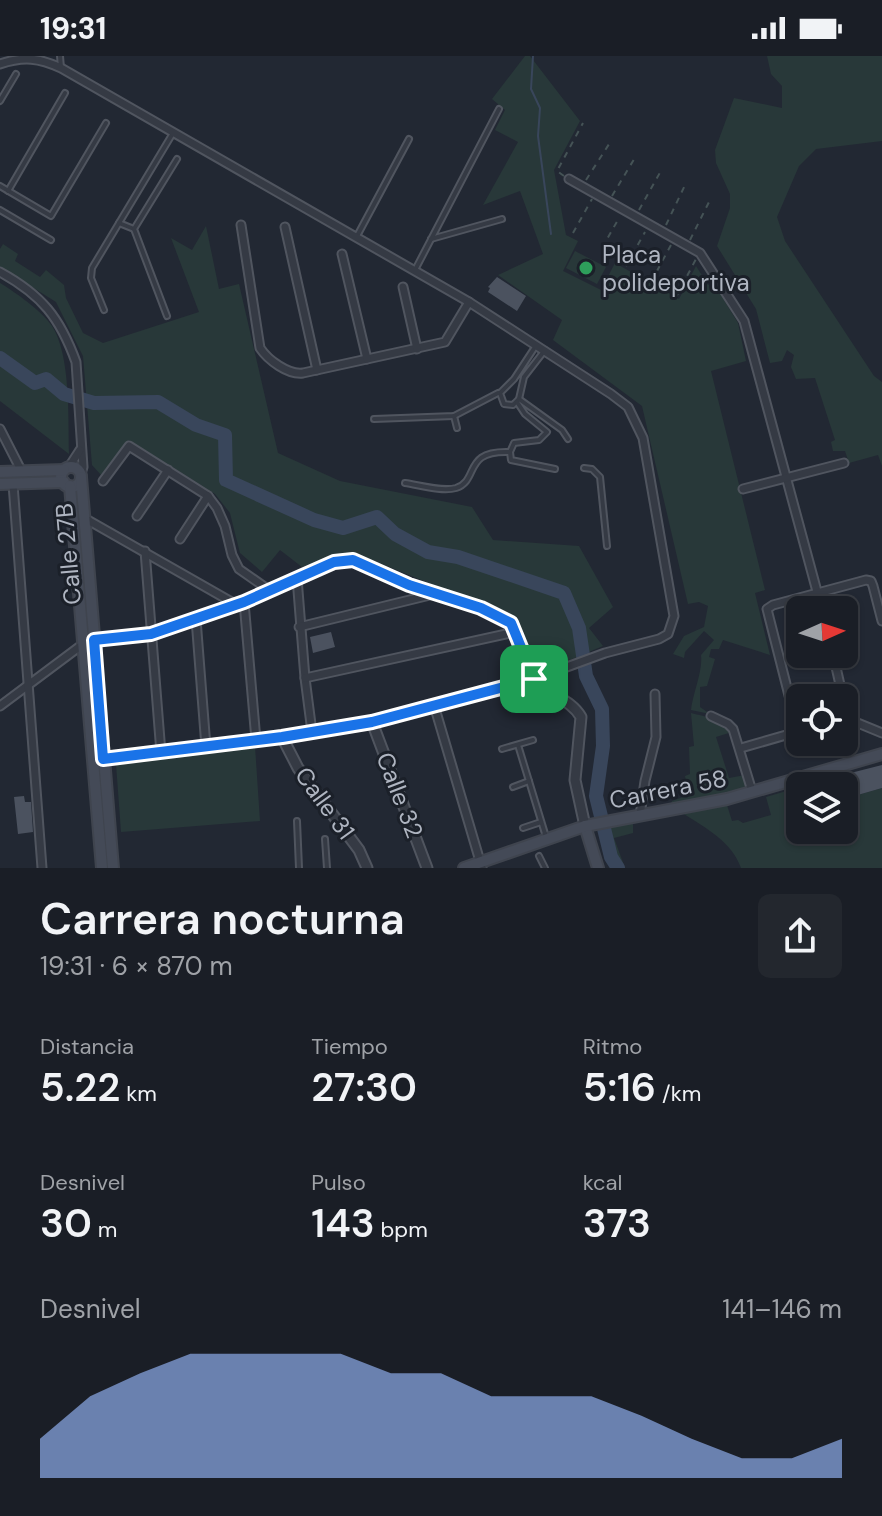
<!DOCTYPE html>
<html lang="es">
<head>
<meta charset="utf-8">
<style>
	:root { --surface:#1a1e26; --page:#23272e; --text:#f1f3f6; --muted:#9fa2a7; --line:#383c43; --accent:#8dabe9 }
	body { margin:0; font-family:"DM Sans",sans-serif; background:var(--page); color:var(--text); height:100vh; display:flex; flex-direction:column; font-size:30px; white-space:nowrap }
	* { box-sizing:border-box; margin:0 }
	p { font-size:26px; color:var(--muted) }
	.icon { flex:none; width:44px; height:44px; fill:none; stroke:currentColor; stroke-width:2; stroke-linecap:round; stroke-linejoin:round }
	.map { position:relative; height:812px; overflow:hidden }
	.side { display:flex; flex-direction:column; background:var(--surface); flex:1 }
	.side>* { flex:none }
	.needle { width:52px; rotate:87deg }
	.fabs { position:absolute; left:786px; top:540px; display:grid; gap:16px }
	.fabs a { display:grid; place-items:center; width:72px; height:72px; border-radius:12px; background:var(--surface); box-shadow:0 2px 6px #0004,0 0 0 2px var(--line); font-size:40px }
	.pin { position:absolute; display:grid; place-items:center; width:68px; height:68px; color:#fff; margin:-34px; border-radius:16px; box-shadow:0 4px 12px #0006 }
	.round { display:grid; place-items:center; flex:none; width:84px; height:84px; border-radius:12px; background:var(--page) }
	.head { display:flex; align-items:center; justify-content:space-between; height:136px; padding:0 40px }
	h1 { font-size:44px; font-weight:600; line-height:60px }
	.metrics { display:grid; grid-template-columns:repeat(3,1fr); gap:12px; height:136px; padding:8px 40px }
	.metrics div { display:grid; align-content:center }
	.metrics b { font-size:40px; font-weight:600 }
	.metrics small { font-size:22px; font-weight:400 }
	.metrics p { font-size:22px }
	.chart { height:224px; padding:16px 40px }
	.chart p { display:flex; justify-content:space-between }
	.chart svg { width:100%; height:144px; margin-top:8px; fill:var(--accent); opacity:.7 }
	.status { display:flex; justify-content:space-between; align-items:center; height:56px; padding:0 40px; background:var(--surface); direction:ltr }
	.status svg { height:22px; fill:currentColor }
	.map>svg:first-child { display:block }
</style>
</head>
<body>
<div class="status"><b>19:31</b><svg viewBox="0 0 49 12"><path d="M0 12V9h3v3zM5 12V6h3v6zM10 12V3h3v9zM15 12V0h3v12zM26 1h20v11H26zM47 4h2v5h-2z"/></svg></div>
<div class="map">
<svg width="882" height="812" viewBox="0 0 882 812">
	<rect width="100%" height="100%" fill="#222833"/>
	<g fill="#283839">
		<path d="M525,0H530L580,65L554,114L566,179L578,185L563,215L601,234L615,207L679,243L696,210L708,229L713,226L738,267L746,305L711,315L765,534L755,537L770,599L723,584L719,593H711L709,601L715,603L707,630L700,631V651L710,658L691,654C693,636 703,615 701,599L714,584L704,575L685,596L684,602L673,598L684,580L704,571L708,550L699,546L688,548L642,350L553,284L562,264L498,219L543,198L520,135L483,149L518,86L495,74L505,54L492,43Z"/>
		<path d="M767,0H882V85L816,93L799,110L777,161L785,185L874,320L882,326V410L878,399L849,407L845,395H833L831,386L835,384L815,322L796,323L791,311L794,299L787,294L782,305L770,307L756,253L717,190L730,152V138L716,107L715,94L734,42L782,52V30L771,18Z"/>
		<path d="M206,170L219,233L239,228L278,397L340,425L472,451L493,484L579,490L613,551L589,572L603,590L553,611L549,602L536,607L515,562L362,500L344,498L302,511L280,494L262,516L240,497L230,457L215,438L129,384L101,419L92,409L83,300L56,246L0,211V193L3,188L18,198L15,205L40,221L46,214L64,229L66,242L83,277L103,287L199,256L171,182L192,194Z"/>
		<path d="M575,195L606,211L597,228L566,212Z"/>
		<path d="M0,227C15,236 42,255 52,270C71,299 68,364 69,398L0,345Z"/>
		<path d="M691,657C706,661 722,663 732,676L716,681L729,722L745,719L748,730L746,734L644,756L645,753L671,748L672,745L683,741L682,726L686,725L685,720L690,718L689,691L694,690Z"/>
		<path d="M255,690L260,765L121,776L116,708Z"/>
		<path d="M800,731V774H844V743L882,732V812H741C732,786 706,772 684,758L727,749L732,765L738,764L743,767L771,759L766,741Z"/>
		<path d="M633,767V777L614,782L625,812H614L598,774Z"/>
	</g>
	<g fill="none" stroke-linecap="round" stroke-linejoin="round">
		<path stroke="#39465b" stroke-width="2" d="M533,0L531,33L540,52L538,80L551,178"/>
		<path stroke="#39465b" stroke-width="14" d="M0,302L35,327L46,323L64,338L94,347L158,346L196,369L225,379L226,424L314,464L343,472L377,461L395,478L428,496L458,501L564,537L579,572L586,620L602,653L603,690L596,740L611,801L618,812"/>
	</g>
	<g fill="#4b525f">
		<path d="M497,221L526,240L517,255L488,236L490,232L488,231Z"/>
		<path d="M331,576L335,591L313,597L310,581Z"/>
		<path d="M882,709V732L844,743V730H829L827,723Z"/>
		<path d="M24,740L25,746H31L33,776L18,778L14,741Z"/>
	</g>
	<g fill="none" stroke-linecap="round" stroke-linejoin="round">
		<defs>
			<g id="service">
				<path d="M60,0L61,12"/>
				<path d="M0,45L16,18"/>
				<path d="M0,130L51,160L106,67"/>
				<path d="M8,135L65,37"/>
				<path d="M0,154L51,184"/>
				<path d="M119,167L134,173"/>
				<path d="M357,180L409,83"/>
				<path d="M431,183L502,163"/>
				<path d="M415,214L499,53"/>
				<path d="M104,254L91,222L92,212L173,77"/>
				<path d="M167,260L134,173L177,103"/>
				<path d="M535,291L514,323L500,337L504,348L513,349L519,343L524,321L545,294"/>
				<path d="M519,343L562,374L568,383"/>
				<path d="M517,346L525,358L547,376L539,384L514,387L510,396L511,404L555,413"/>
				<path d="M454,360L457,372"/>
				<path d="M374,363L454,360L498,337"/>
				<path d="M584,412L592,413L600,421L607,490"/>
				<path d="M405,427C419,429 442,436 456,432C480,424 462,394 510,396"/>
				<path d="M518,689L546,781"/>
				<path d="M502,693L533,684"/>
				<path d="M513,731L529,725"/>
				<path d="M297,765L299,812"/>
				<path d="M523,772L541,766"/>
				<path d="M325,783L327,812"/>
				<path d="M539,800L545,812"/>
			</g>
			<g id="minor">
				<path d="M0,8C24,0 39,2 61,12L469,246L611,338L628,351L643,382L674,560L668,578L659,583L605,597L534,623L511,567L481,552L432,538L353,504L334,506L244,546L151,578L99,582L79,591L0,650"/>
				<path d="M569,123L700,197L744,265L822,554"/>
				<path d="M241,169L260,292C268,304 288,319 303,317L445,286L469,246"/>
				<path d="M285,171L317,314"/>
				<path d="M342,198L367,303"/>
				<path d="M0,216C42,239 60,262 76,306L83,411L81,418"/>
				<path d="M403,231L417,293"/>
				<path d="M0,373L22,416"/>
				<path d="M69,411L80,394"/>
				<path d="M103,425L129,390L208,440L217,452L225,470L232,499L239,513L269,534"/>
				<path d="M13,428L42,812"/>
				<path d="M743,433L844,407"/>
				<path d="M137,460L168,414"/>
				<path d="M86,463L237,549"/>
				<path d="M180,483L208,440"/>
				<path d="M145,495L161,697"/>
				<path d="M297,522L305,622L312,676"/>
				<path d="M244,546L256,684"/>
				<path d="M196,563L206,691"/>
				<path d="M299,571L430,539"/>
				<path d="M833,598L843,642"/>
				<path d="M305,622L515,576"/>
				<path d="M844,645L848,663"/>
				<path d="M434,649L482,812"/>
				<path d="M711,660L728,668L733,673L752,735"/>
				<path d="M848,663L882,677"/>
				<path d="M798,675L767,553L773,549L866,524L871,525L873,530L882,565"/>
				<path d="M741,692L800,675"/>
				<path d="M640,759L645,725L656,681L655,638"/>
			</g>
			<g id="tertiary">
				<path d="M372,666L427,812"/>
				<path d="M282,681L298,712L359,794L367,812"/>
				<path d="M97,703L282,681L372,666L534,623C548,640 570,642 581,661L575,724L585,770"/>
			</g>
			<g id="secondary">
				<circle cx="71" cy="421" r="10"/>
				<path d="M0,416L64,414"/>
				<path d="M81,421L113,812"/>
				<path d="M0,428L64,426"/>
				<path d="M70,430L102,812"/>
				<path d="M585,770L598,812"/>
				<path d="M464,812L585,770L727,743L882,698"/>
			</g>
		</defs>
		<use href="#service" stroke="#50555f" stroke-width="8"/>
		<use href="#minor" stroke="#50555f" stroke-width="11"/>
		<use href="#tertiary" stroke="#50555f" stroke-width="13"/>
		<use href="#secondary" stroke="#3f444e" stroke-width="14"/>
		<g stroke="#455356" stroke-width="2" stroke-dasharray="6 6" stroke-linecap="butt">
			<path d="M564,120L557,115L583,67"/>
			<path d="M586,124L611,85"/>
			<path d="M612,140L636,100"/>
			<path d="M639,154L662,113"/>
			<path d="M666,169L686,127"/>
			<path d="M573,177L592,143"/>
			<path d="M690,184L711,142"/>
			<path d="M602,192L619,162"/>
			<path d="M626,210L645,176"/>
			<path d="M651,226L671,189"/>
			<path d="M676,241L696,203"/>
		</g>
		<use href="#service" stroke="#353a44" stroke-width="4"/>
		<use href="#minor" stroke="#353a44" stroke-width="7"/>
		<use href="#tertiary" stroke="#353a44" stroke-width="9"/>
		<use href="#secondary" stroke="#444a57" stroke-width="10"/>
	</g>
	<g fill="none" stroke-linecap="round" stroke-linejoin="round">
		<defs>
			<path id="route" d="M353,504L409,529L481,552L511,567L534,623L372,666L282,681L103,703L94,584L151,578L244,546L334,506Z"/>
		</defs>
		<use href="#route" stroke="#fff" stroke-width="16"/>
		<use href="#route" stroke="#1a73e8" stroke-width="10"/>
	</g>
	<circle fill="#2e9e5b" stroke="#1b2029" stroke-width="3" cx="586" cy="212" r="8"/>
	<g text-anchor="middle" dominant-baseline="central" stroke-width="6" stroke-linejoin="round" paint-order="stroke">
		<g font-size="24" fill="#afb5c1" stroke="#1b2029" text-anchor="start">
			<text x="602" y="198">Placa<tspan x="602" dy="28">polideportiva</tspan></text>
		</g>
		<g font-size="24" fill="#afb5c1" stroke="#1b2029">
			<text transform="translate(68 498) rotate(-95)">Calle 27B</text>
			<text transform="translate(668 733) rotate(-11)">Carrera 58</text>
			<text transform="translate(400 739) rotate(69)">Calle 32</text>
			<text transform="translate(325 747) rotate(54)">Calle 31</text>
		</g>
	</g>
</svg>
<div class="fabs">
<a><svg class="needle" viewBox="-14 -14 28 28"><path d="M0-13l5 13h-10z" fill="#e53935"/><path d="M0 13l5-13h-10z" fill="#9fa2a7"/></svg></a>
<a><svg class="icon" aria-label="locate" viewBox="0 0 24 24"><circle cx="12" cy="12" r="6"/><path d="M12 2v4M12 18v4M2 12h4M18 12h4"/></svg></a>
<a><svg class="icon" aria-label="layers" viewBox="0 0 24 24"><path d="M12 4l9 5-9 5-9-5zM3 14l9 5 9-5"/></svg></a>
</div>
<div class="pin" style="left:534px;top:623px;background:#1e9e55"><svg class="icon" aria-label="arrive" viewBox="0 0 24 24"><path d="M6 21V4h12l-3 4 3 4H6"/></svg></div>
</div>
<section class="side">
<div class="head"><div><h1>Carrera nocturna</h1><p>19:31 · 6 × 870 m</p></div><a class="round"><svg class="icon" aria-label="share" viewBox="0 0 24 24"><path d="M12 15V3M7 8l5-5 5 5M5 13v7h14v-7"/></svg></a></div>
<div class="metrics">
<div><p>Distancia</p><b>5.22<small> km</small></b></div>
<div><p>Tiempo</p><b>27:30</b></div>
<div><p>Ritmo</p><b>5:16<small> /km</small></b></div>
</div>
<div class="metrics">
<div><p>Desnivel</p><b>30<small> m</small></b></div>
<div><p>Pulso</p><b>143<small> bpm</small></b></div>
<div><p>kcal</p><b>373</b></div>
</div>
<div class="chart"><p><span>Desnivel</span>141–146 m</p>
<svg viewBox="0 0 160 44" preserveAspectRatio="none"><path d="M0 44V32L10 19L20 12L30 6L40 6L50 6L60 6L70 12L80 12L90 19L100 19L110 19L120 25L130 32L140 38L150 38L160 32V44z"/></svg>
</div>
</section>
</body>
</html>
